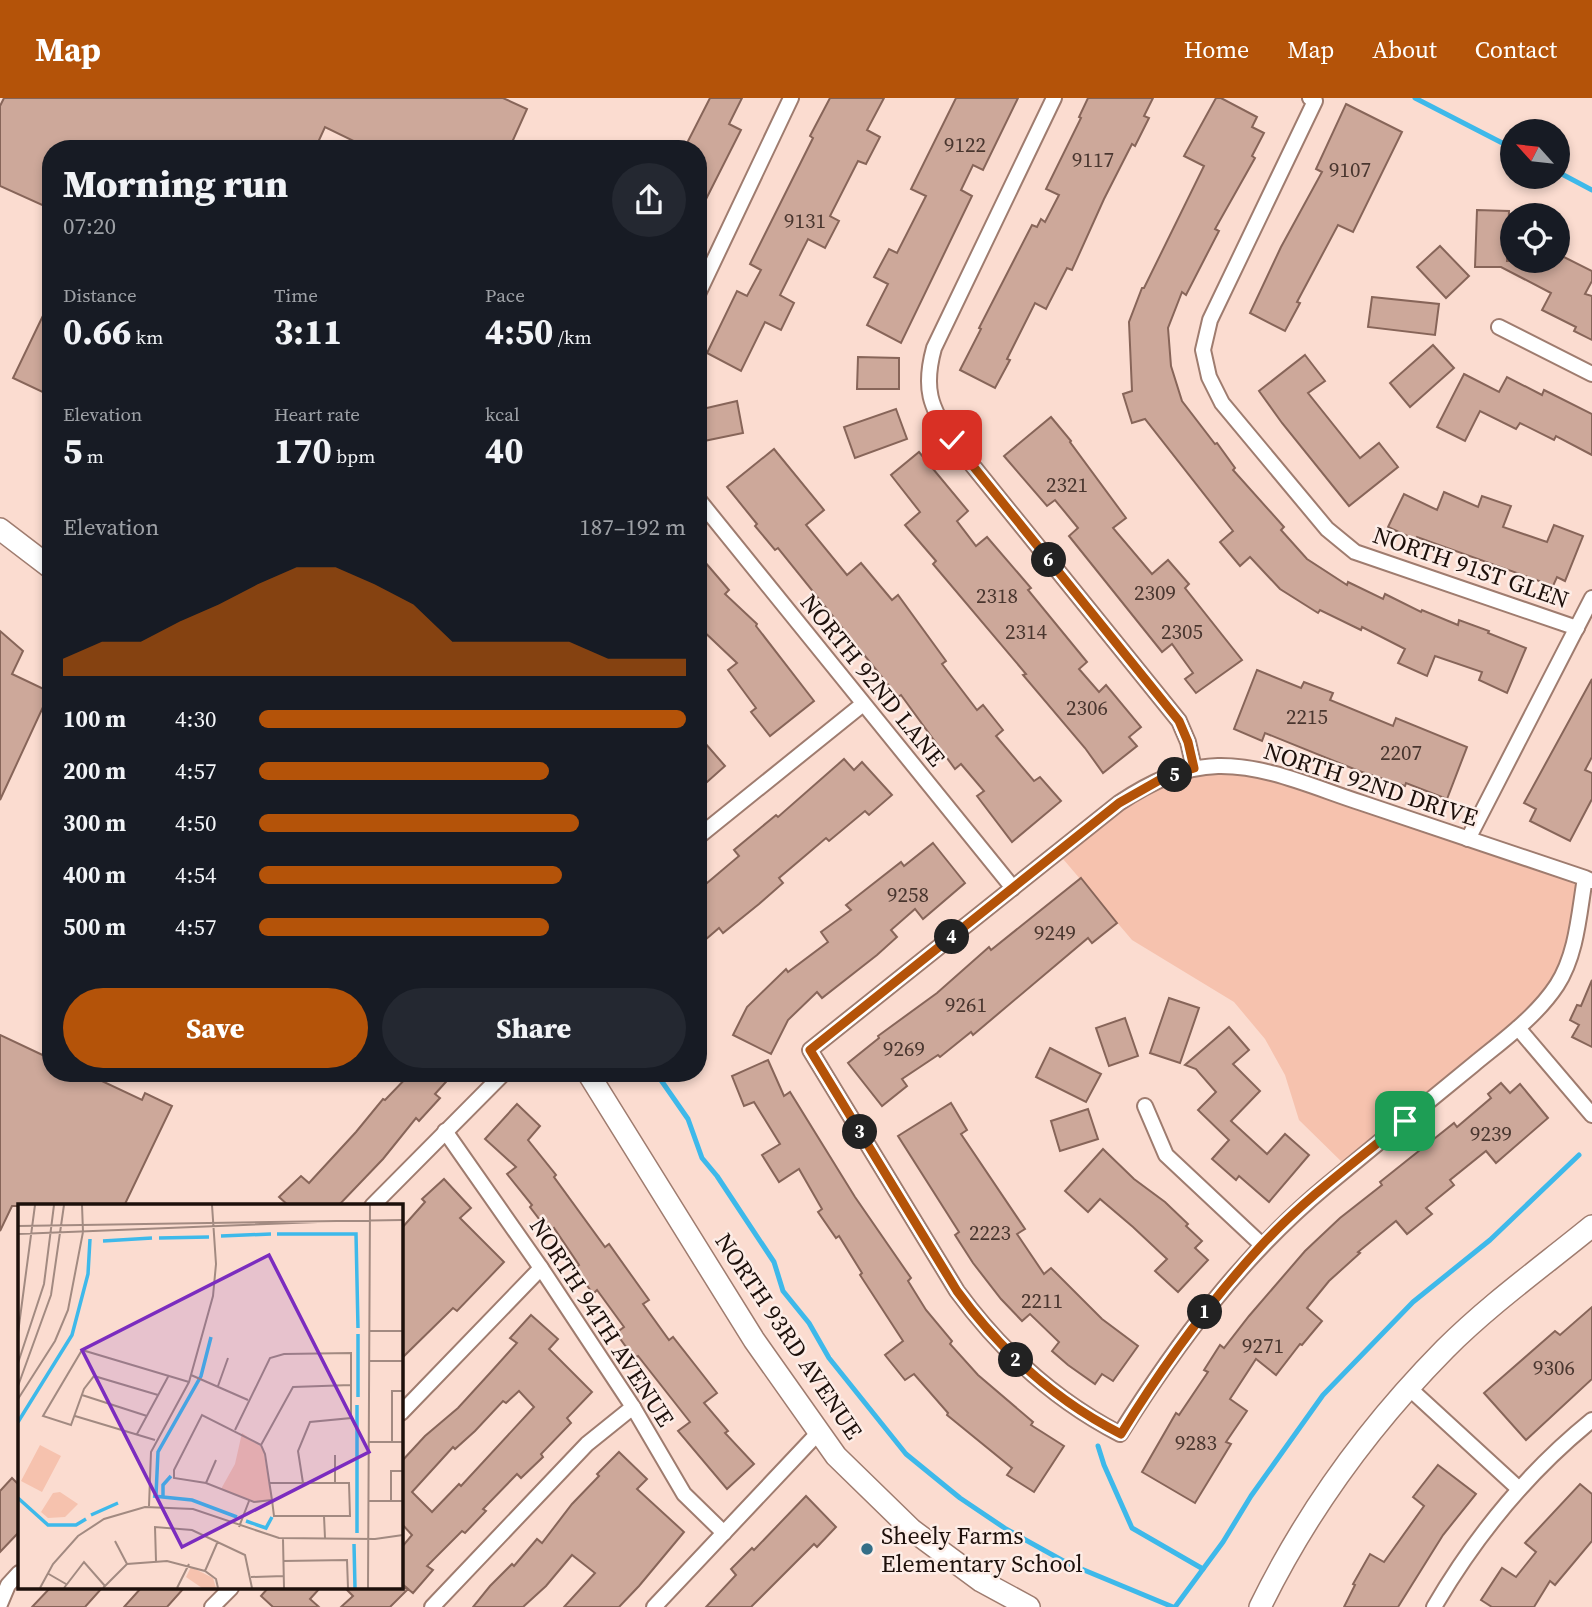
<!DOCTYPE html>
<html lang="en">
<head>
<meta charset="utf-8">
<style>
	:root { --surface:#171b24; --page:#242831; --text:#f1f3f6; --muted:#9ea1a6; --accent:#b45309 }
	body { margin:0; font-family:"Source Serif 4",serif; background:var(--page); color:var(--text); height:100vh; display:flex; flex-direction:column; font-size:26px; white-space:nowrap }
	* { box-sizing:border-box; margin:0 }
	p { font-size:23px; color:var(--muted) }
	.icon { flex:none; width:38px; height:38px; fill:none; stroke:currentColor; stroke-width:2; stroke-linecap:round; stroke-linejoin:round }
	.map { position:relative; flex:1; overflow:hidden }
	.sheet { position:absolute; left:42px; top:42px; width:665px; height:942px; display:flex; flex-direction:column; background:var(--surface); border-radius:28px; box-shadow:0 4px 10px #0003 }
	.sheet>* { flex:none }
	.needle { width:46px; rotate:297deg }
	.controls { position:absolute; left:1500px; top:21px; display:grid; gap:14px }
	.controls a { display:grid; place-items:center; width:70px; height:70px; border-radius:50%; background:var(--surface); box-shadow:0 4px 10px #0003; font-size:35px }
	.pin { position:absolute; display:grid; place-items:center; width:60px; height:60px; color:#fff; margin:-30px; border-radius:14px; box-shadow:0 4px 10px #0006 }
	.km { position:absolute; width:35px; height:35px; margin:-18px; border-radius:50%; background:#222; color:#fff; font-size:19px; line-height:35px; text-align:center }
	.round { display:grid; place-items:center; flex:none; width:74px; height:74px; border-radius:37px; background:var(--page) }
	.headline { display:flex; align-items:center; justify-content:space-between; height:119px; padding:0 21px }
	h1 { font-size:38px; font-weight:800; line-height:52px }
	.figures { display:grid; grid-template-columns:repeat(3,1fr); gap:10px; height:119px; padding:7px 21px }
	.figures div { display:grid; align-content:center }
	.figures b { font-size:35px; font-weight:800 }
	.figures small { font-size:19px; font-weight:400 }
	.figures p { font-size:19px }
	.chart { height:196px; padding:14px 21px }
	.chart p { display:flex; justify-content:space-between }
	.chart svg { width:100%; height:126px; margin-top:7px; fill:var(--accent); opacity:.7 }
	.primary-button { display:flex; gap:14px; margin-top:auto; padding:14px 21px }
	.primary-button a { flex:1; height:80px; border-radius:42px; background:var(--accent); color:#fff; font-size:28px; font-weight:800; line-height:80px; text-align:center }
	.primary-button a+a { background:var(--page); color:var(--text) }
	ul { padding:0 21px; list-style:none; font-size:23px }
	li { display:grid; grid-template-columns:112px 84px 1fr; align-items:center; height:52px }
	li i { height:18px; border-radius:9px; background:var(--accent) }
	header { display:flex; align-items:center; gap:42px; box-sizing:border-box; height:98px; padding:0 35px; background:var(--accent); color:#fff }
	header strong { font-size:33px }
	nav { display:flex; gap:38px; margin-inline-start:auto; font-size:24px }
	.map>svg:first-child { display:block }
</style>
</head>
<body>
<header>
<strong>Map</strong>
<nav><a>Home</a><a>Map</a><a>About</a><a>Contact</a></nav>
</header>
<div class="map">
<svg width="1592" height="1509" viewBox="0 0 1592 1509">
	<rect width="100%" height="100%" fill="#fbdcd0"/>
	<path fill="#f6c2ae" d="M1245,670L1585,780L1557,886L1348,1070L1299,1022L1285,977L1265,941L1234,904L1132,842L1058,755L1163,680Z"/>
	<g fill="none" stroke-linecap="round" stroke-linejoin="round">
		<g stroke="#3eb9ea" stroke-width="5">
			<path d="M1415,0L1512,50"/>
			<path d="M1558,74L1592,92"/>
			<path d="M656,975L688,1021L702,1060L717,1078L774,1164L783,1193L809,1225L829,1260L906,1356L960,1400L1006,1431L1067,1465L1173,1509"/>
			<path d="M1098,1348L1104,1367L1132,1430L1203,1471"/>
			<path d="M1175,1509L1223,1444L1251,1398L1323,1297L1413,1204L1490,1142L1579,1057"/>
		</g>
	</g>
	<g fill="#cda89a" stroke="#876559" stroke-width="2" fill-rule="evenodd">
		<path d="M4,0H503L527,11L509,51H370L325,29L315,51H51V111L0,88V8Z"/>
		<path d="M710,0H742L729,26L741,32L698,117V51H684Z"/>
		<path d="M830,0H884L867,32L880,39L866,66L858,63L830,118L839,123L825,150L808,141L780,197L794,205L781,232L765,224L741,273L707,255L737,193L747,198L761,172L750,166L813,40L810,38Z"/>
		<path d="M956,0H1018L983,72L973,67L961,92L972,98L901,245L867,227L888,186L874,179L889,151L897,155L926,98L911,91Z"/>
		<path d="M1088,0H1153L1144,18L1149,20L1135,48L1132,46L1104,101L1072,172L1067,170L1046,211L1035,205L1007,261L1010,262L995,290L960,272L981,231L979,230L1032,127L1037,129L1041,121L1045,124L1059,97L1046,91L1081,20L1079,19Z"/>
		<path d="M1216,0H1221L1257,19L1252,29L1264,35L1252,58L1255,60L1215,131L1219,133L1205,160L1186,197L1182,194L1168,230L1171,268L1182,303L1215,346L1217,345L1235,370L1233,372L1284,429L1281,432L1307,461L1347,487L1348,484L1383,501L1385,496L1421,514L1422,512L1458,527L1459,522L1489,533L1488,535L1526,550L1507,595L1479,582L1482,574L1435,558L1427,578L1398,565L1405,551L1362,529L1361,532L1320,512L1318,515L1280,491L1250,459L1240,468L1220,444L1233,433L1145,321L1132,325L1123,296L1132,293L1129,224L1142,190H1144L1204,68L1184,58Z"/>
		<path d="M1346,6L1402,34L1353,134L1338,127L1297,204L1300,205L1285,233L1250,215L1281,149L1322,74L1316,71Z"/>
		<path d="M1477,112L1509,113L1507,163H1558V156L1592,173V183L1585,196L1592,198V242L1574,233L1576,229L1542,212L1551,195L1501,169H1475Z"/>
		<path d="M1440,148L1469,178L1446,200L1417,169Z"/>
		<path d="M1372,199L1439,206L1435,237L1368,229Z"/>
		<path d="M51,201V298L13,280Z"/>
		<path d="M1433,247L1454,270L1410,309L1390,285Z"/>
		<path d="M1305,257L1325,283L1308,295L1360,360L1379,345L1398,369L1349,408L1282,325L1259,293Z"/>
		<path d="M858,259L899,260V291H857Z"/>
		<path d="M1464,276L1499,294L1507,279L1542,297L1544,292L1592,316V357L1556,338L1554,342L1520,325L1516,331L1480,313L1465,343L1437,329Z"/>
		<path d="M737,303L743,335L704,343L698,312Z"/>
		<path d="M896,311L907,341L855,360L844,329Z"/>
		<path d="M1051,319L1071,343L1070,344L1126,420L1113,430L1152,476L1168,462L1189,486L1185,490L1242,562L1196,595L1185,581L1193,575L1172,546L1162,554L1069,438L1078,430L1055,402L1047,408L1004,358Z"/>
		<path d="M774,351L824,412L806,427L847,477L861,465L892,502L898,497L946,563L942,566L977,612L983,607L1003,632L996,638L1034,683L1040,679L1061,703L1012,744L977,698L984,693L961,666L955,671L901,597L898,599L778,450L775,452L755,428L757,426L727,389Z"/>
		<path d="M919,354L968,413L957,423L976,448L987,439L1031,490L1028,492L1087,564L1079,571L1099,594L1106,587L1141,629L1129,639L1137,648L1103,675L1085,650L1023,577L1026,576L933,466L936,463L905,427L920,414L891,377Z"/>
		<path d="M1444,394L1478,409L1482,398L1511,408L1503,429L1547,444L1554,427L1583,438L1565,483L1557,479L1553,488L1417,439L1416,442L1388,429L1404,396L1437,412Z"/>
		<path d="M698,456L729,492L725,496L757,526L756,528L814,603L770,638L751,614L756,610L728,572L737,565L698,528Z"/>
		<path d="M0,533L23,553L12,576L50,594L0,702Z"/>
		<path d="M1257,572L1301,590L1304,584L1333,595L1330,602L1393,628L1396,620L1467,649L1447,701L1406,685L1405,688L1359,673L1265,635L1262,643L1234,631Z"/>
		<path d="M1592,581V659L1585,672L1592,675V701L1570,743L1530,723L1536,711L1524,705Z"/>
		<path d="M698,637L725,668L698,692Z"/>
		<path d="M844,661L854,672L862,664L892,697L869,717L865,713L829,743L826,740L779,780L783,785L759,806L723,835L719,830L698,848V773L707,785L739,758L734,752L776,717L778,719Z"/>
		<path d="M933,745L965,785L923,821L915,811L891,832L897,839L877,857L822,900L817,894L788,922L771,956L733,937L747,909L786,871L788,874L828,844L821,834L851,812L846,807L901,764L904,768Z"/>
		<path d="M1081,780L1117,825L1092,845L1088,840L973,937L971,934L940,959L938,957L902,981L907,988L882,1008L848,965L879,940L878,938L937,895L989,849L991,852Z"/>
		<path d="M1592,882V949L1572,939L1579,927L1570,922L1577,907L1581,908Z"/>
		<path d="M1169,900L1199,910L1180,965L1150,955Z"/>
		<path d="M1125,920L1138,958L1109,968L1096,930Z"/>
		<path d="M1229,929L1249,952L1233,966L1260,993L1231,1023L1267,1056L1285,1036L1309,1057L1269,1104L1239,1078L1236,1082L1212,1061L1229,1042L1198,1012L1216,994L1196,971L1185,967Z"/>
		<path d="M0,937L51,961V975H85L142,1002L145,995L172,1008L124,1108H12L0,1133Z"/>
		<path d="M1050,950L1101,976L1086,1004L1036,979Z"/>
		<path d="M768,962L784,998L790,994L855,1099L911,1180L908,1183L926,1212L952,1243L950,1246L978,1277L1033,1324L1031,1327L1064,1348L1034,1394L1007,1377L1012,1370L947,1317L948,1315L914,1276L905,1282L885,1257L903,1243L860,1177L862,1175L839,1138L836,1140L818,1114L822,1111L799,1071L779,1084L762,1057L780,1046L754,1004L744,1008L732,978Z"/>
		<path d="M411,975H454L435,996L440,1000L419,1023L416,1020L383,1061L338,1108H289L279,1099L301,1078L309,1085L356,1034L383,1001L385,1002Z"/>
		<path d="M1501,985L1510,995L1520,986L1548,1020L1496,1065L1486,1053L1450,1082L1454,1087L1426,1110L1432,1116L1407,1136L1396,1123L1358,1154L1360,1155L1329,1183L1307,1210L1322,1223L1302,1247L1300,1246L1276,1277L1256,1261L1230,1301L1247,1313L1226,1344L1231,1346L1195,1405L1142,1374L1176,1315L1179,1317L1208,1274L1204,1272L1220,1247L1224,1250L1249,1218L1305,1153L1340,1120L1382,1087L1380,1084L1395,1072L1454,1025L1457,1029L1491,1000L1488,996Z"/>
		<path d="M951,1005L967,1032L961,1036L1025,1131L1017,1136L1044,1176L1051,1170L1102,1221L1138,1248L1113,1283L1102,1276L1095,1286L1068,1267L1052,1253L1059,1244L1030,1216L1022,1223L1001,1201L973,1165L955,1137L959,1134L898,1038Z"/>
		<path d="M517,1006L540,1028L528,1042L556,1077L554,1079L605,1149L609,1146L649,1202L643,1206L669,1242L673,1239L717,1295L704,1305L728,1333L725,1335L754,1366L727,1391L678,1333L690,1324L638,1258L634,1260L616,1235L624,1229L597,1192L593,1196L575,1170L579,1167L554,1130L549,1134L530,1109L532,1107L507,1076L516,1069L485,1041Z"/>
		<path d="M1088,1011L1098,1041L1060,1053L1051,1023Z"/>
		<path d="M1103,1051L1134,1081L1165,1104L1188,1126L1186,1128L1202,1143L1195,1150L1208,1162L1178,1194L1155,1173L1167,1161L1133,1129L1100,1101L1088,1114L1065,1093Z"/>
		<path d="M444,1081L471,1110L460,1120L504,1164L457,1213L453,1210L401,1261V1131L425,1104L422,1101Z"/>
		<path d="M1592,1209V1281L1526,1342L1484,1295L1555,1233L1560,1237Z"/>
		<path d="M531,1217L558,1241L549,1251L592,1294L567,1320L571,1325L541,1356L543,1359L521,1380L517,1376L483,1411L486,1413L465,1435L462,1433L427,1468L433,1472L413,1495L408,1491L390,1509H341L353,1498L345,1490H407L401,1485V1450L412,1437L401,1425V1364L425,1338L458,1310L490,1275L517,1245L510,1240ZM519,1293L534,1309L461,1388L459,1386L432,1414L412,1394L453,1349L455,1351L475,1333L503,1303L506,1305Z"/>
		<path d="M619,1354L647,1381L637,1391L684,1434L639,1488L619,1509H564L595,1475L572,1457L546,1488L523,1509H473L490,1488L512,1466L514,1468L537,1441L542,1445L572,1406L599,1378L597,1376Z"/>
		<path d="M1438,1367L1476,1396L1443,1437L1398,1509H1344L1355,1487L1353,1486L1370,1456L1384,1464L1424,1408L1413,1399Z"/>
		<path d="M12,1380L19,1387V1434L0,1454V1393Z"/>
		<path d="M1580,1386L1592,1396V1443L1555,1487L1550,1483L1534,1509H1492L1481,1502L1502,1470L1516,1479L1536,1454L1525,1445Z"/>
		<path d="M806,1398L836,1429L817,1449L814,1446L751,1509H706L736,1477L731,1471L752,1450L754,1452Z"/>
		<path d="M50,1490H102L85,1509H32Z"/>
		<path d="M141,1490H184L167,1509H124Z"/>
		<path d="M268,1490H320L310,1501L319,1509H273L261,1498Z"/>
	</g>
	<g fill="none" stroke-linecap="round" stroke-linejoin="round">
		<defs>
			<g id="street">
				<path d="M1054,0L934,250C923,290 930,309 952,342L1179,623L1188,644L1194,670"/>
				<path d="M1310,0L1315,3L1210,222L1203,252L1209,279L1222,305L1327,431L1355,454L1577,530"/>
				<path d="M698,196L791,0"/>
				<path d="M1499,229L1592,276"/>
				<path d="M698,401L1013,790"/>
				<path d="M698,739L863,606"/>
				<path d="M1468,741L1592,500"/>
				<path d="M1585,780C1579,815 1577,856 1557,887C1536,919 1502,943 1473,967C1424,1007 1374,1048 1326,1088C1242,1158 1177,1245 1120,1336C1054,1302 1001,1253 957,1193L810,952L1119,705C1149,685 1181,669 1218,668C1267,667 1315,690 1362,705C1436,730 1510,755 1585,780L1592,783"/>
				<path d="M1518,930L1592,1017"/>
				<path d="M1145,1008L1166,1057L1262,1147"/>
				<path d="M445,1033L541,1170L633,1309L684,1396L724,1435"/>
				<path d="M372,1108L504,975"/>
				<path d="M1409,1290L1519,1391"/>
				<path d="M401,1315L541,1170"/>
				<path d="M0,1506L8,1487L19,1475"/>
				<path d="M212,1509L231,1490"/>
				<path d="M432,1509L587,1346L633,1309"/>
				<path d="M654,1509L819,1334"/>
				<path d="M1434,1509C1475,1439 1529,1373 1592,1322"/>
			</g>
			<g id="secondary">
				<path d="M0,431L51,470"/>
				<path d="M588,975L754,1242L836,1358L912,1432L981,1483L1029,1509"/>
				<path d="M1260,1509C1307,1413 1370,1327 1445,1251C1490,1206 1543,1168 1592,1128"/>
			</g>
		</defs>
		<use href="#street" stroke="#9f7c6f" stroke-width="18"/>
		<use href="#secondary" stroke="#9f7c6f" stroke-width="24"/>
		<use href="#street" stroke="#fff" stroke-width="14"/>
		<use href="#secondary" stroke="#fff" stroke-width="21"/>
	</g>
	<g fill="none" stroke-linecap="round" stroke-linejoin="round">
		<defs>
			<path id="route" d="M952,342L1179,623L1188,644L1194,670L1163,680L1119,705L810,952L957,1193C1001,1253 1054,1302 1121,1336C1162,1269 1207,1207 1260,1149C1303,1102 1356,1063 1405,1023"/>
		</defs>
		<use href="#route" stroke="#fff" stroke-width="14"/>
		<use href="#route" stroke="#b45309" stroke-width="9"/>
	</g>
	<circle fill="#346e87" stroke="#fdede7" stroke-width="2.5" cx="867" cy="1451" r="7"/>
	<g text-anchor="middle" dominant-baseline="central" stroke-width="5" stroke-linejoin="round" paint-order="stroke">
		<g font-size="21" fill="#49362f">
			<text x="965" y="46">9122</text>
			<text x="1093" y="61">9117</text>
			<text x="1350" y="71">9107</text>
			<text x="805" y="122">9131</text>
			<text x="1067" y="386">2321</text>
			<text x="1155" y="494">2309</text>
			<text x="997" y="497">2318</text>
			<text x="1026" y="533">2314</text>
			<text x="1182" y="533">2305</text>
			<text x="1087" y="609">2306</text>
			<text x="1307" y="618">2215</text>
			<text x="1401" y="654">2207</text>
			<text x="908" y="796">9258</text>
			<text x="1055" y="834">9249</text>
			<text x="966" y="906">9261</text>
			<text x="904" y="950">9269</text>
			<text x="1491" y="1035">9239</text>
			<text x="990" y="1134">2223</text>
			<text x="1042" y="1202">2211</text>
			<text x="1263" y="1247">9271</text>
			<text x="1554" y="1269">9306</text>
			<text x="1196" y="1344">9283</text>
		</g>
		<g font-size="24" fill="#1d100b" stroke="#fdede7">
			<text transform="translate(1471 469) rotate(19)">NORTH 91ST GLEN</text>
			<text transform="translate(873 582) rotate(51)">NORTH 92ND LANE</text>
			<text transform="translate(1371 686) rotate(18)">NORTH 92ND DRIVE</text>
			<text transform="translate(602 1224) rotate(57)">NORTH 94TH AVENUE</text>
			<text transform="translate(789 1238) rotate(56)">NORTH 93RD AVENUE</text>
		</g>
		<g font-size="24" fill="#1d100b" stroke="#fdede7" text-anchor="start">
			<text x="881" y="1437">Sheely Farms<tspan x="881" dy="28">Elementary School</tspan></text>
		</g>
	</g>
	<g transform="translate(18 1106)">
		<rect width="385" height="385" fill="#fbdcd0"/>
		<path d="M224,229L245,244L254,296L239,299L203,285L217,260ZM22,241L43,252L24,288L3,277ZM42,288L60,300L47,313L30,314L23,308L35,289ZM173,363L195,374L198,384H184L168,373Z" fill="#f6c2ae"/>
		<path fill="none" stroke="#3eb9ea" stroke-width="3.5" d="M259,30H338L340,124M203,32L253,30M141,34L191,33M85,37L134,34M340,193V130M0,218L54,131L70,70L72,35M138,291L140,248L183,172L193,133M135,292L174,296L219,313M145,292V281L153,272M0,294L30,321H58L68,315M73,311L100,299M228,317L248,324L254,313M339,329V201M336,340L337,384"/>
		<path fill="none" stroke="#a28a81" stroke-width="2" d="M0,22L385,16M0,30L300,18M352,127H385M0,129L17,1M352,157H385M0,159L26,80L36,1M173,171L230,196M0,182L33,91L46,1M200,182L210,154M64,191L129,212M140,191L76,172L66,185L53,221L25,212L64,146L171,178M0,195L37,137L50,106L65,28L64,1M57,212L137,236M217,226L252,154L266,150L333,149V214L292,218L280,247L285,279M119,230L151,171M351,238H385M374,238V187H385M243,241L275,183L333,181M188,279L198,256M252,279H331L332,312H256L254,296L247,250L243,241L184,211L156,266V274L188,279L236,298L254,296M317,279V251M351,297H385M373,297V267H385M131,302L133,248L171,178L195,92L198,60L194,1M306,312L307,334M221,323L231,297M265,335L266,384M97,337L109,360M138,357L137,323L174,326L227,351L234,384M265,357L329,356L330,384M187,367L200,337M29,369L48,380M233,373L266,372M22,384L35,360L60,332L86,315L127,303L175,305L261,334L357,335L385,331M46,384L66,358L87,382M85,384L109,360L149,357L187,367L198,375L200,384M159,384L171,360M350,384L352,1"/>
		<path fill="#7b2cbf" fill-opacity="0.15" stroke="#7b2cbf" stroke-width="3.5" d="M251,51L351,248L164,343L64,146Z"/>
		<rect width="385" height="385" fill="none" stroke="#1d100b" stroke-width="3.5"/>
	</g>
</svg>
<div class="controls">
<a><svg class="needle" viewBox="-14 -14 28 28"><path d="M0-13l5 13h-10z" fill="#e53935"/><path d="M0 13l5-13h-10z" fill="#9ea1a6"/></svg></a>
<a><svg class="icon" aria-label="locate" viewBox="0 0 24 24"><circle cx="12" cy="12" r="6"/><path d="M12 2v4M12 18v4M2 12h4M18 12h4"/></svg></a>
</div>
<div class="pin" style="left:1405px;top:1023px;background:#1e9e55"><svg class="icon" aria-label="arrive" viewBox="0 0 24 24"><path d="M6 21V4h12l-3 4 3 4H6"/></svg></div>
<div class="pin" style="left:952px;top:342px;background:#d93025"><svg class="icon" aria-label="check" viewBox="0 0 24 24"><path d="M5 12l5 5 9-10"/></svg></div>
<b class="km" style="left:1205px;top:1214px">1</b>
<b class="km" style="left:1016px;top:1262px">2</b>
<b class="km" style="left:860px;top:1034px">3</b>
<b class="km" style="left:952px;top:839px">4</b>
<b class="km" style="left:1175px;top:677px">5</b>
<b class="km" style="left:1049px;top:462px">6</b>
<section class="sheet">
<div class="headline"><div><h1>Morning run</h1><p>07:20</p></div><a class="round"><svg class="icon" aria-label="share" viewBox="0 0 24 24"><path d="M12 15V3M7 8l5-5 5 5M5 13v7h14v-7"/></svg></a></div>
<div class="figures">
<div><p>Distance</p><b>0.66<small> km</small></b></div>
<div><p>Time</p><b>3:11</b></div>
<div><p>Pace</p><b>4:50<small> /km</small></b></div>
</div>
<div class="figures">
<div><p>Elevation</p><b>5<small> m</small></b></div>
<div><p>Heart rate</p><b>170<small> bpm</small></b></div>
<div><p>kcal</p><b>40</b></div>
</div>
<div class="chart"><p><span>Elevation</span>187–192 m</p>
<svg viewBox="0 0 160 44" preserveAspectRatio="none"><path d="M0 44V38L10 32L20 32L30 25L40 19L50 12L60 6L70 6L80 12L90 19L100 32L110 32L120 32L130 32L140 38L150 38L160 38V44z"/></svg>
</div>
<ul>
<li><b>100 m</b>4:30<i style="width:100%"></i></li>
<li><b>200 m</b>4:57<i style="width:68%"></i></li>
<li><b>300 m</b>4:50<i style="width:75%"></i></li>
<li><b>400 m</b>4:54<i style="width:71%"></i></li>
<li><b>500 m</b>4:57<i style="width:68%"></i></li>
</ul>
<div class="primary-button"><a>Save</a><a>Share</a></div>
</section>
</div>
</body>
</html>
